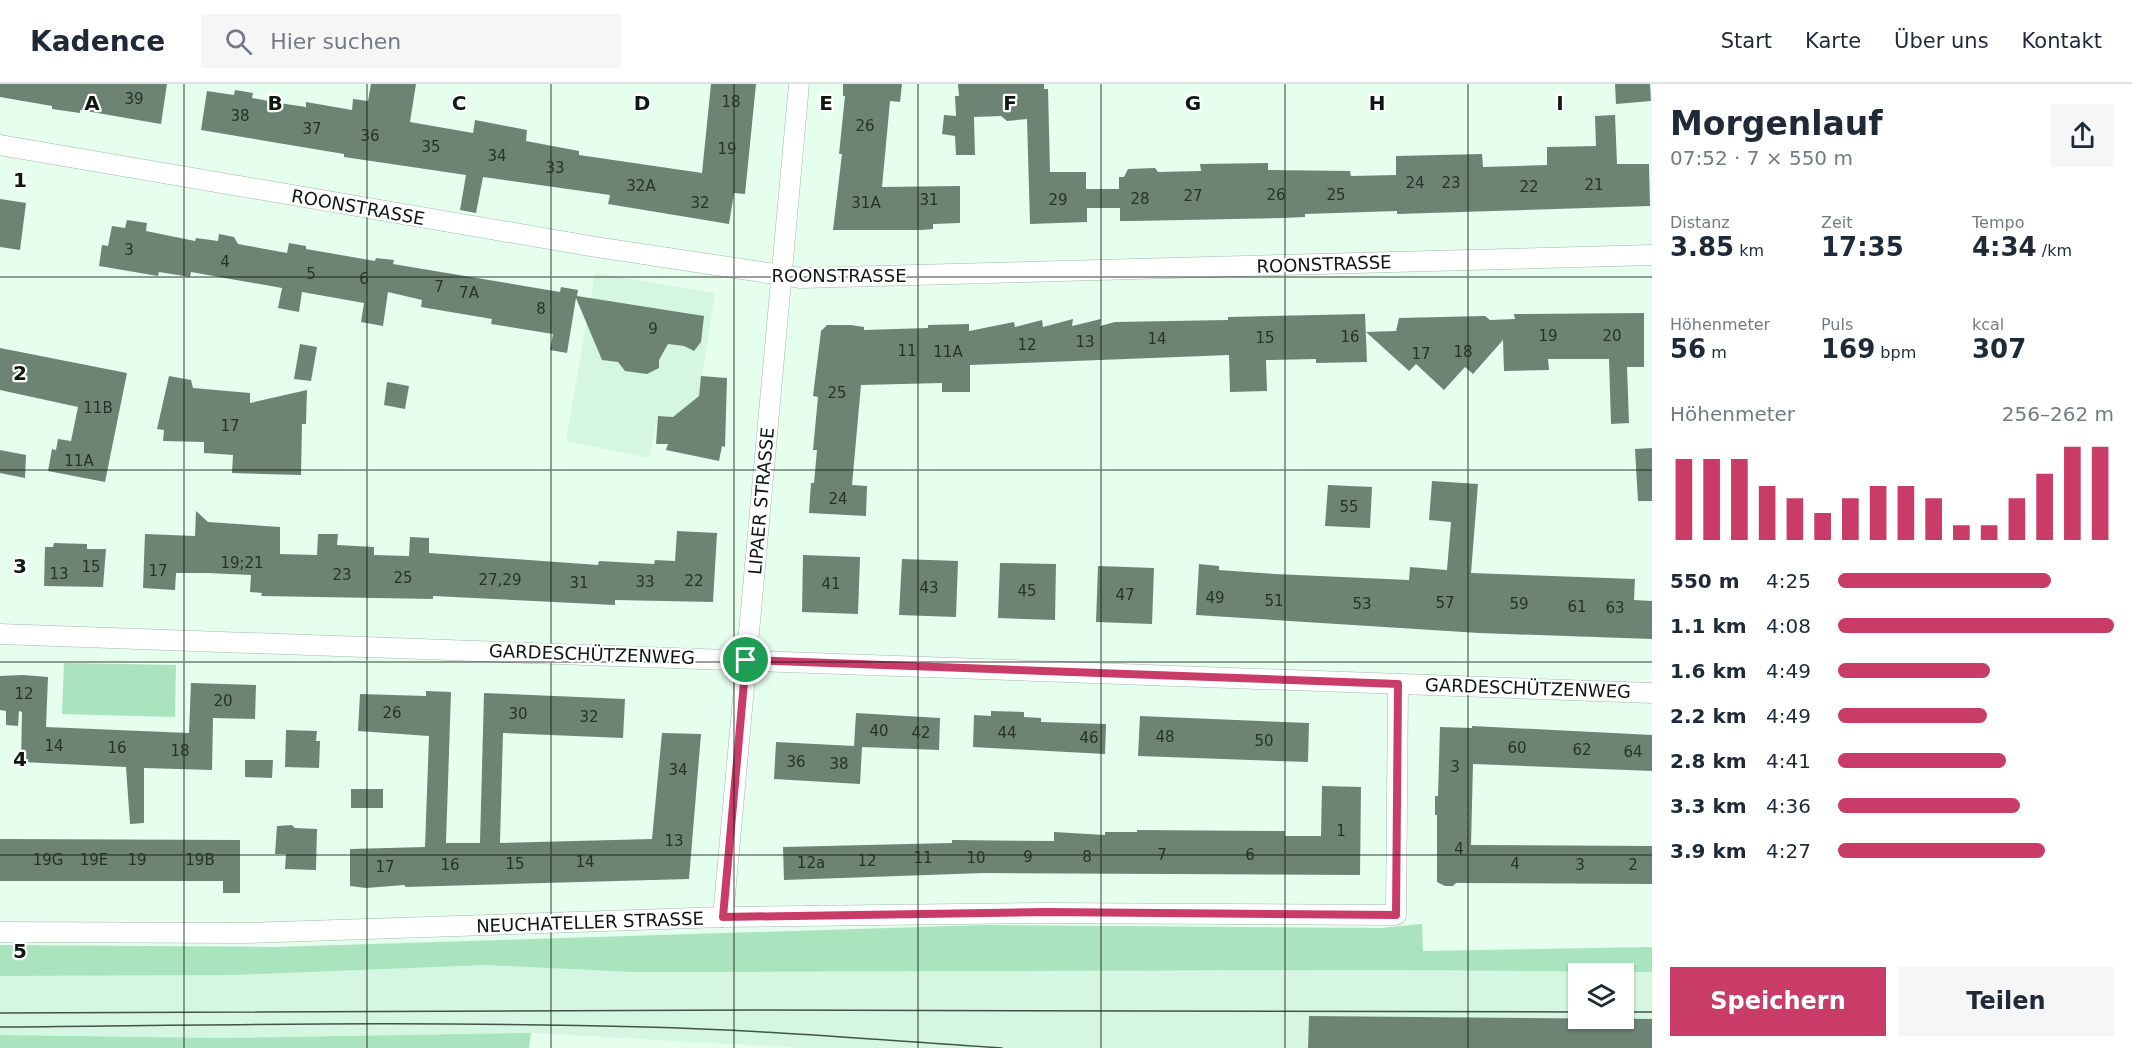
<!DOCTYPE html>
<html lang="de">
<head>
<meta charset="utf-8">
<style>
	:root { --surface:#fff; --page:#f6f6f7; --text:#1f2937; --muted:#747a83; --line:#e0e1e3; --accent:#ca3c68 }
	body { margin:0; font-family:"DejaVu Sans",sans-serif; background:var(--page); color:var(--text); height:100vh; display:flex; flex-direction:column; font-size:22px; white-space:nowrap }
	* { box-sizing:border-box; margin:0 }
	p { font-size:20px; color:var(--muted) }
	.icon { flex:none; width:33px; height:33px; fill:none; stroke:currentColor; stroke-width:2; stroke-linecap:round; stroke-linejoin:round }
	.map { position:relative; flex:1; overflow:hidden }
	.panel { display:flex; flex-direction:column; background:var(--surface); width:480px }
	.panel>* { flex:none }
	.buttons { position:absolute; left:1568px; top:879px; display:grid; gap:12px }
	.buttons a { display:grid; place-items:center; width:66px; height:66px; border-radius:0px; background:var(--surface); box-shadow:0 2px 4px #0004; font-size:30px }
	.pin { position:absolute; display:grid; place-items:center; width:51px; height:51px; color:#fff; margin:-26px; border:3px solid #fff; border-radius:50%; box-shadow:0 2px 6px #0007 }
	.round { display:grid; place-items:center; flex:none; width:63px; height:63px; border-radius:0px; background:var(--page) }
	.summary { display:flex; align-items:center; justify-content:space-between; height:102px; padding:0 18px }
	h1 { font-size:33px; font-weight:700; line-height:45px }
	.stats { display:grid; grid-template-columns:repeat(3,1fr); gap:9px; height:102px; padding:6px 18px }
	.stats div { display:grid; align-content:center }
	.stats b { font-size:26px; font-weight:700 }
	.stats small { font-size:16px; font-weight:400 }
	.stats p { font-size:16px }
	.chart { height:168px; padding:12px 18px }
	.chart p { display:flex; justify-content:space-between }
	.chart svg { width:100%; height:108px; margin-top:6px; stroke:var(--accent); stroke-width:6 }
	.button { display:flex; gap:12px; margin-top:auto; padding:12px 18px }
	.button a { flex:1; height:69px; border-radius:0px; background:var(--accent); color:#fff; font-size:24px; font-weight:700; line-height:69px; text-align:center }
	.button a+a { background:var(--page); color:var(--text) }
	ul { padding:0 18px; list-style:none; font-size:20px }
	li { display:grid; grid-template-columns:96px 72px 1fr; align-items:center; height:45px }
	li i { height:15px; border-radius:8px; background:var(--accent) }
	header { display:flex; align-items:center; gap:36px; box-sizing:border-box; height:84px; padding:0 30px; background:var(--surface); border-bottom:2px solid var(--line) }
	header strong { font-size:28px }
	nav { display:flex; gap:33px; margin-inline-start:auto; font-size:21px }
	.search { width:420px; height:54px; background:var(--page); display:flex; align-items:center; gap:15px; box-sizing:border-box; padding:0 21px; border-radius:0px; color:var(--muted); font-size:22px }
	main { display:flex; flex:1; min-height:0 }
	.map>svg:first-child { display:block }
</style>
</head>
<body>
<header>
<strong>Kadence</strong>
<div class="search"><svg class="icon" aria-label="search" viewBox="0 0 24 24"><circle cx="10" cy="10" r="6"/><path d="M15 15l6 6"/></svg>Hier suchen</div>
<nav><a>Start</a><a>Karte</a><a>Über uns</a><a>Kontakt</a></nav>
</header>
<main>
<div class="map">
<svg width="1652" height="964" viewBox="0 0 1652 964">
	<rect width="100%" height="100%" fill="#e5feed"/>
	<g fill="#d5f6e0" fill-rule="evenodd">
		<path d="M595,189L715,209L699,312L673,333L658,332L649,374L566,357Z"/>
		<path d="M486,881L632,888L1385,886L1652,888V964H803L531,949L219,954L0,951V892L232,891ZM1578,890H1623V934H1578Z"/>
	</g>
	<g fill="#a9e4bf">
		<path d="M64,579L176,581L175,633L62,630Z"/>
		<path d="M1422,840L1423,867L1652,863V888L1385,886L632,888L486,881L232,891L0,892V861L276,863L984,841L1381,844Z"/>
		<path d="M531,949L529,964H0V951L219,954Z"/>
	</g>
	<g fill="#6d8475">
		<path d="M0,0H167L161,40L80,26V29L52,25V22L0,13Z"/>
		<path d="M371,0H416L410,38L473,49L475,36L527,46L526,57L579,67V71L702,89L711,0H756L745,110L734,109L729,140L608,120L610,111L483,93L476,129L460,126L466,91L344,73V70L201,46L207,7L234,11L235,6L253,9L252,14L279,19L306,23V18L352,26L353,15L368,17Z"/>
		<path d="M843,0H902L900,18L890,17L882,103L960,102V139L933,140V145L921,146H833L842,70H839L845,12H843Z"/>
		<path d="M958,0H1044V5H1048L1050,88H1086V105H1119V93H1124L1128,85L1155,84L1158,88L1201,87L1200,80L1268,79V86L1350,87L1351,92L1396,91V72L1482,70L1483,83L1547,81V63L1596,62L1595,32L1615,31L1617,80H1649L1650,122L1397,130V127L1305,130V133L1282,134L1131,137H1120V124H1087V138L1030,140L1027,35L1007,37L1001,32L974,33L975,71H956L955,52L942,50L944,31L956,32L955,12H959Z"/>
		<path d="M1615,0H1650L1651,17L1616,20Z"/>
		<path d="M0,115L26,119L20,166L0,163Z"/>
		<path d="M127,136L147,139L146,147L195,157L196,154L218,157L219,150L234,153L238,160L287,169L289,159L306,162V165L375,177L376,174L394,176L393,180L560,208L561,203L578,206L577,212L704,232L701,258L694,267L684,262L668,260L659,276V284L647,290L625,287L618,278L602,276L576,214L567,269L550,266L553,250L491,240L492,235L421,223L422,216L388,208L383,242L361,238L364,219L302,208L299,228L278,224L282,204L191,188L190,193L159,188L158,192L99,182L102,161L108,162L112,142L125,144Z"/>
		<path d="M1644,229V283H1627L1629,339L1611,340L1609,275H1548L1549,286L1504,287L1503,256L1473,290L1465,283L1444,306L1416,280L1409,287L1366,248L1396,247L1399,234L1485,232L1490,236L1515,235L1514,230Z"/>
		<path d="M1365,230L1367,278L1316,279V275L1266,276L1267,307L1230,308L1229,271L970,281V308H942V299L861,301L852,401L867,402L866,432L809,429L811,399H814L817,366H813L818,313L813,312L821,247L827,241H851L864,243V246L928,244V241L969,240V247L1014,238L1015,243L1042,236L1043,243L1073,235L1072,242L1101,235L1100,242L1115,238L1228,236V233Z"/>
		<path d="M300,260L317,263L311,297L294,295Z"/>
		<path d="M0,264L127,289L105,398L48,387L52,365L56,366L58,355L71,357L78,323L0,306Z"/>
		<path d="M169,292L191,296L193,304L250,309V319L307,306L306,340H302L301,391L232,389L233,371L204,369V358L163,357L164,346L157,345Z"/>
		<path d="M701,292L727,294L725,363L722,362L719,377L666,366L668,360H656L658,332L673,333L699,312Z"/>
		<path d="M387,298L409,302L405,325L384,321Z"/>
		<path d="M1652,364V417H1638L1635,365Z"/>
		<path d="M0,366L26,371L25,394L0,389Z"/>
		<path d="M1432,397L1478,400L1471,489L1635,495L1634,516L1652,517V555L1479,549L1196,531L1199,480L1219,482V486L1275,490L1409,496L1410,483L1447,486L1451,438L1429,436Z"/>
		<path d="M1328,401L1372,403L1370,444L1325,442Z"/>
		<path d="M196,427L208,438L280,443V470L317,471L318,450H338L337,461L374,463V471L409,472L410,453L429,454V469L598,481L599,477L654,480L655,476L675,477L677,447L717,449L713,518L615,516V521L433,512V515L261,512L262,509L250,508L251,491L207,489H176L175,506L143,504L145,450L195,452Z"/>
		<path d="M54,459L87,460V465H106L103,503L44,502L45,463H53Z"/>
		<path d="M803,471L860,473L858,530L802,528Z"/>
		<path d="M902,475L958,477L956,533L899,531Z"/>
		<path d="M1000,479L1056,480L1055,536L998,534Z"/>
		<path d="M1098,482L1154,484L1152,540L1096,538Z"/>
		<path d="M23,591L48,593L46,643L189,649L191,599L256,601L255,635L213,634L212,686L144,684V739L130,740L126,683L21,678L22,628L19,627L18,642L6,641V627L0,626V592Z"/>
		<path d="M426,607L451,608L446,759H480L484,609L625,615L623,654L503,649L500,759L652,755L662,649L701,650L689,795L406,803L404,801L366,804L350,802V765L425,763L429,652L358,647L360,610L426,612Z"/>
		<path d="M991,627L1024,628V633L1041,634V638L1106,640L1105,670L973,663L974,631L991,632Z"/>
		<path d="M856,629L940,634L939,666L862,663L860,700L774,695L776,658L854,662Z"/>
		<path d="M1140,632L1309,639L1308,678L1138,672Z"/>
		<path d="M1472,642L1652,651V687L1473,680L1471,761L1652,762V800L1456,799L1453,802H1445L1437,798V731H1435V712H1438L1440,643L1472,644Z"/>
		<path d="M286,646L317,647L316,657H320L319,684L285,683Z"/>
		<path d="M245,676H273L272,694L245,693Z"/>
		<path d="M1322,702L1361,703L1360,791L984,789L784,796L783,763L952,759V756L1054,757V748L1105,751V748H1137V746L1285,747V752H1321Z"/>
		<rect x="351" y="705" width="32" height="19"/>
		<path d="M292,741L295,744L317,745L316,786L285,785L286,770H275L277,742Z"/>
		<path d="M0,755L240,756V809H223V797H0Z"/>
		<path d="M1309,932L1652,935V964H1308Z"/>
	</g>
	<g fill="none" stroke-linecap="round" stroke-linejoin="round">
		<defs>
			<g id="minor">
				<path d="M0,61L596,163L801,194L1652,171"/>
				<path d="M0,550L1652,609"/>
				<path d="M723,833L799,0"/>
				<path d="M0,848L246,849L723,833L1045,829L1396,831L1398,600"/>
			</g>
		</defs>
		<use href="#minor" stroke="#a1b9a9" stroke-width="21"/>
		<use href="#minor" stroke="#fff" stroke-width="20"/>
		<g stroke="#455249" stroke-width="1.5">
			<path d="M1623,928H1652"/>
			<path d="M0,929L751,926L1578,928"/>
			<path d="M0,943C215,941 430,937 645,943C764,946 883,956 1002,964"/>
		</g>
	</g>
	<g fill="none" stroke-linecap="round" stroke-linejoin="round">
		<defs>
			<path id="route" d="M746,576L1398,600L1396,831L1045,828L723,833Z"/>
		</defs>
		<use href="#route" stroke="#fff" stroke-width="12"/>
		<use href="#route" stroke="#ca3c68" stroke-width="8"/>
	</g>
	<path fill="none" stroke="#0e1711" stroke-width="1.5" stroke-opacity="0.55" d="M184,0V964M367,0V964M551,0V964M734,0V964M918,0V964M1101,0V964M1285,0V964M1468,0V964M0,193H1652M0,386H1652M0,578H1652M0,771H1652"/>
	<g text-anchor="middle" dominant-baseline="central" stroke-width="4.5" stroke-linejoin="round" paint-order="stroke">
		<g font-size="15" fill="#26322a">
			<text x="134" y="15">39</text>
			<text x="731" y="18">18</text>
			<text x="240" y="32">38</text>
			<text x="865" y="42">26</text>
			<text x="312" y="45">37</text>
			<text x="370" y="52">36</text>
			<text x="431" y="63">35</text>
			<text x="727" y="65">19</text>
			<text x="497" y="72">34</text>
			<text x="555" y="84">33</text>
			<text x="1415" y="99">24</text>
			<text x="1451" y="99">23</text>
			<text x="1594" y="101">21</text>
			<text x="641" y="102">32A</text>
			<text x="1529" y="103">22</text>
			<text x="1276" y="111">26</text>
			<text x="1336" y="111">25</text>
			<text x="1193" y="112">27</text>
			<text x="1140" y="115">28</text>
			<text x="929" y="116">31</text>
			<text x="1058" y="116">29</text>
			<text x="700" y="119">32</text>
			<text x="866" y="119">31A</text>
			<text x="129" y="166">3</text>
			<text x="225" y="178">4</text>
			<text x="311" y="190">5</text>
			<text x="364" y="195">6</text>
			<text x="439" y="203">7</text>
			<text x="469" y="209">7A</text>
			<text x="541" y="225">8</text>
			<text x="653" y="245">9</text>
			<text x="1548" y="252">19</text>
			<text x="1612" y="252">20</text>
			<text x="1350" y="253">16</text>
			<text x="1265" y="254">15</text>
			<text x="1157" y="255">14</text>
			<text x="1085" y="258">13</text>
			<text x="1027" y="261">12</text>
			<text x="907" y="267">11</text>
			<text x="948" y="268">11A</text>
			<text x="1463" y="268">18</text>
			<text x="1421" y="270">17</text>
			<text x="837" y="309">25</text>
			<text x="98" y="324">11B</text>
			<text x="230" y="342">17</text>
			<text x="79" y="377">11A</text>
			<text x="838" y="415">24</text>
			<text x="1349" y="423">55</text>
			<text x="242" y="479">19;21</text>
			<text x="91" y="483">15</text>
			<text x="158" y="487">17</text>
			<text x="59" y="490">13</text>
			<text x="342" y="491">23</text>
			<text x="403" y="494">25</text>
			<text x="500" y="496">27,29</text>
			<text x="694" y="497">22</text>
			<text x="645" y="498">33</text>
			<text x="579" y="499">31</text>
			<text x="831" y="500">41</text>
			<text x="929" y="504">43</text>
			<text x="1027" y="507">45</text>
			<text x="1125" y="511">47</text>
			<text x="1215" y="514">49</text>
			<text x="1274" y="517">51</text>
			<text x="1445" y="519">57</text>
			<text x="1362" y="520">53</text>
			<text x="1519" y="520">59</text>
			<text x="1577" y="523">61</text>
			<text x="1615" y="524">63</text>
			<text x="24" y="610">12</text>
			<text x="223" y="617">20</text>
			<text x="392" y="629">26</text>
			<text x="518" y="630">30</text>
			<text x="589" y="633">32</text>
			<text x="879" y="647">40</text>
			<text x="921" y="649">42</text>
			<text x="1007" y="649">44</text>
			<text x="1165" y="653">48</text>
			<text x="1089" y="654">46</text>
			<text x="1264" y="657">50</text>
			<text x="54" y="662">14</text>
			<text x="117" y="664">16</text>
			<text x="1517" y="664">60</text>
			<text x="1582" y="666">62</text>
			<text x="180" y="667">18</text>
			<text x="1633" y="668">64</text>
			<text x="796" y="678">36</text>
			<text x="839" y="680">38</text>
			<text x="1455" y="683">3</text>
			<text x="678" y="686">34</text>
			<text x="1341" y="747">1</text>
			<text x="674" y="757">13</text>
			<text x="1459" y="765">4</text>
			<text x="1162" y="771">7</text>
			<text x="1250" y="771">6</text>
			<text x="1028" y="773">9</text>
			<text x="1087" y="773">8</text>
			<text x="923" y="774">11</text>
			<text x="976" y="774">10</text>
			<text x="48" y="776">19G</text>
			<text x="94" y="776">19E</text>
			<text x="137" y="776">19</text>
			<text x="200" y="776">19B</text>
			<text x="867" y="777">12</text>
			<text x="585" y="778">14</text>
			<text x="811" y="779">12a</text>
			<text x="515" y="780">15</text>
			<text x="1515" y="780">4</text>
			<text x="450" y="781">16</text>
			<text x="1580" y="781">3</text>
			<text x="1633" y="781">2</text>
			<text x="385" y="783">17</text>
		</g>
		<g font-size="18" fill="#0e1711" stroke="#fff">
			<text transform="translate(358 123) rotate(10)">ROONSTRASSE</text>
			<text transform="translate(1324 180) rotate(-2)">ROONSTRASSE</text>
			<text x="839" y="191">ROONSTRASSE</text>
			<text transform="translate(761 417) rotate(-85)">LIPAER STRASSE</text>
			<text transform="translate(592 570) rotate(2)">GARDESCHÜTZENWEG</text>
			<text transform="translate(1528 604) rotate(2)">GARDESCHÜTZENWEG</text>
			<text transform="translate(590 838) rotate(-2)">NEUCHATELLER STRASSE</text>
		</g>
	</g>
	<g font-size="20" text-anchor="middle" font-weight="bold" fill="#0e1711" stroke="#fff" stroke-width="4.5" stroke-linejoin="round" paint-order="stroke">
		<text x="92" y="26">A</text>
		<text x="275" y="26">B</text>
		<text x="459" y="26">C</text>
		<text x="642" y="26">D</text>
		<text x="826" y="26">E</text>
		<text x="1010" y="26">F</text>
		<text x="1193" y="26">G</text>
		<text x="1377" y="26">H</text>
		<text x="1560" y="26">I</text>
		<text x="20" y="103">1</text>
		<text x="20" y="296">2</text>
		<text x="20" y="489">3</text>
		<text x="20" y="682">4</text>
		<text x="20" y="874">5</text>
	</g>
</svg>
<div class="buttons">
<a><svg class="icon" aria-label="layers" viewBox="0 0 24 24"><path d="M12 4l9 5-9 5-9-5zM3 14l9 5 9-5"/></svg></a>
</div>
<div class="pin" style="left:746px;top:576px;background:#1e9e55"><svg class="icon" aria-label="arrive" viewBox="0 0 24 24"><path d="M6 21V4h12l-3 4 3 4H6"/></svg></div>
</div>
<section class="panel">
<div class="summary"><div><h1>Morgenlauf</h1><p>07:52 · 7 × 550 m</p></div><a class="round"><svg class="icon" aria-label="share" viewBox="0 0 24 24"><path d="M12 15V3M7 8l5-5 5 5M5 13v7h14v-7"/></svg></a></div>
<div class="stats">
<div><p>Distanz</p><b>3.85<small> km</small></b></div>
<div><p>Zeit</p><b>17:35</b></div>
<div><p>Tempo</p><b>4:34<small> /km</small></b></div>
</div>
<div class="stats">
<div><p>Höhenmeter</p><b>56<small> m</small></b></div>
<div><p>Puls</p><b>169<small> bpm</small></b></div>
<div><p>kcal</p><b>307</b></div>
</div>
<div class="chart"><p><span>Höhenmeter</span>256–262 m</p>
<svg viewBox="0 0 160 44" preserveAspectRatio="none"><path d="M5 44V11M15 44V11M25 44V11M35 44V22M45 44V27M55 44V33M65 44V27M75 44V22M85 44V22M95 44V27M105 44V38M115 44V38M125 44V27M135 44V17M145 44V6M155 44V6"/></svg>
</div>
<ul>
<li><b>550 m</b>4:25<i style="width:77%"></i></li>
<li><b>1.1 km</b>4:08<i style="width:100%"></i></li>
<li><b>1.6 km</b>4:49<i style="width:55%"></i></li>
<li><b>2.2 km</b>4:49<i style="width:54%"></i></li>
<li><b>2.8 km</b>4:41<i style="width:61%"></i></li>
<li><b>3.3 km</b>4:36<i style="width:66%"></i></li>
<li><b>3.9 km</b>4:27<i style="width:75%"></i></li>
</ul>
<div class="button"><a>Speichern</a><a>Teilen</a></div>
</section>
</main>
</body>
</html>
